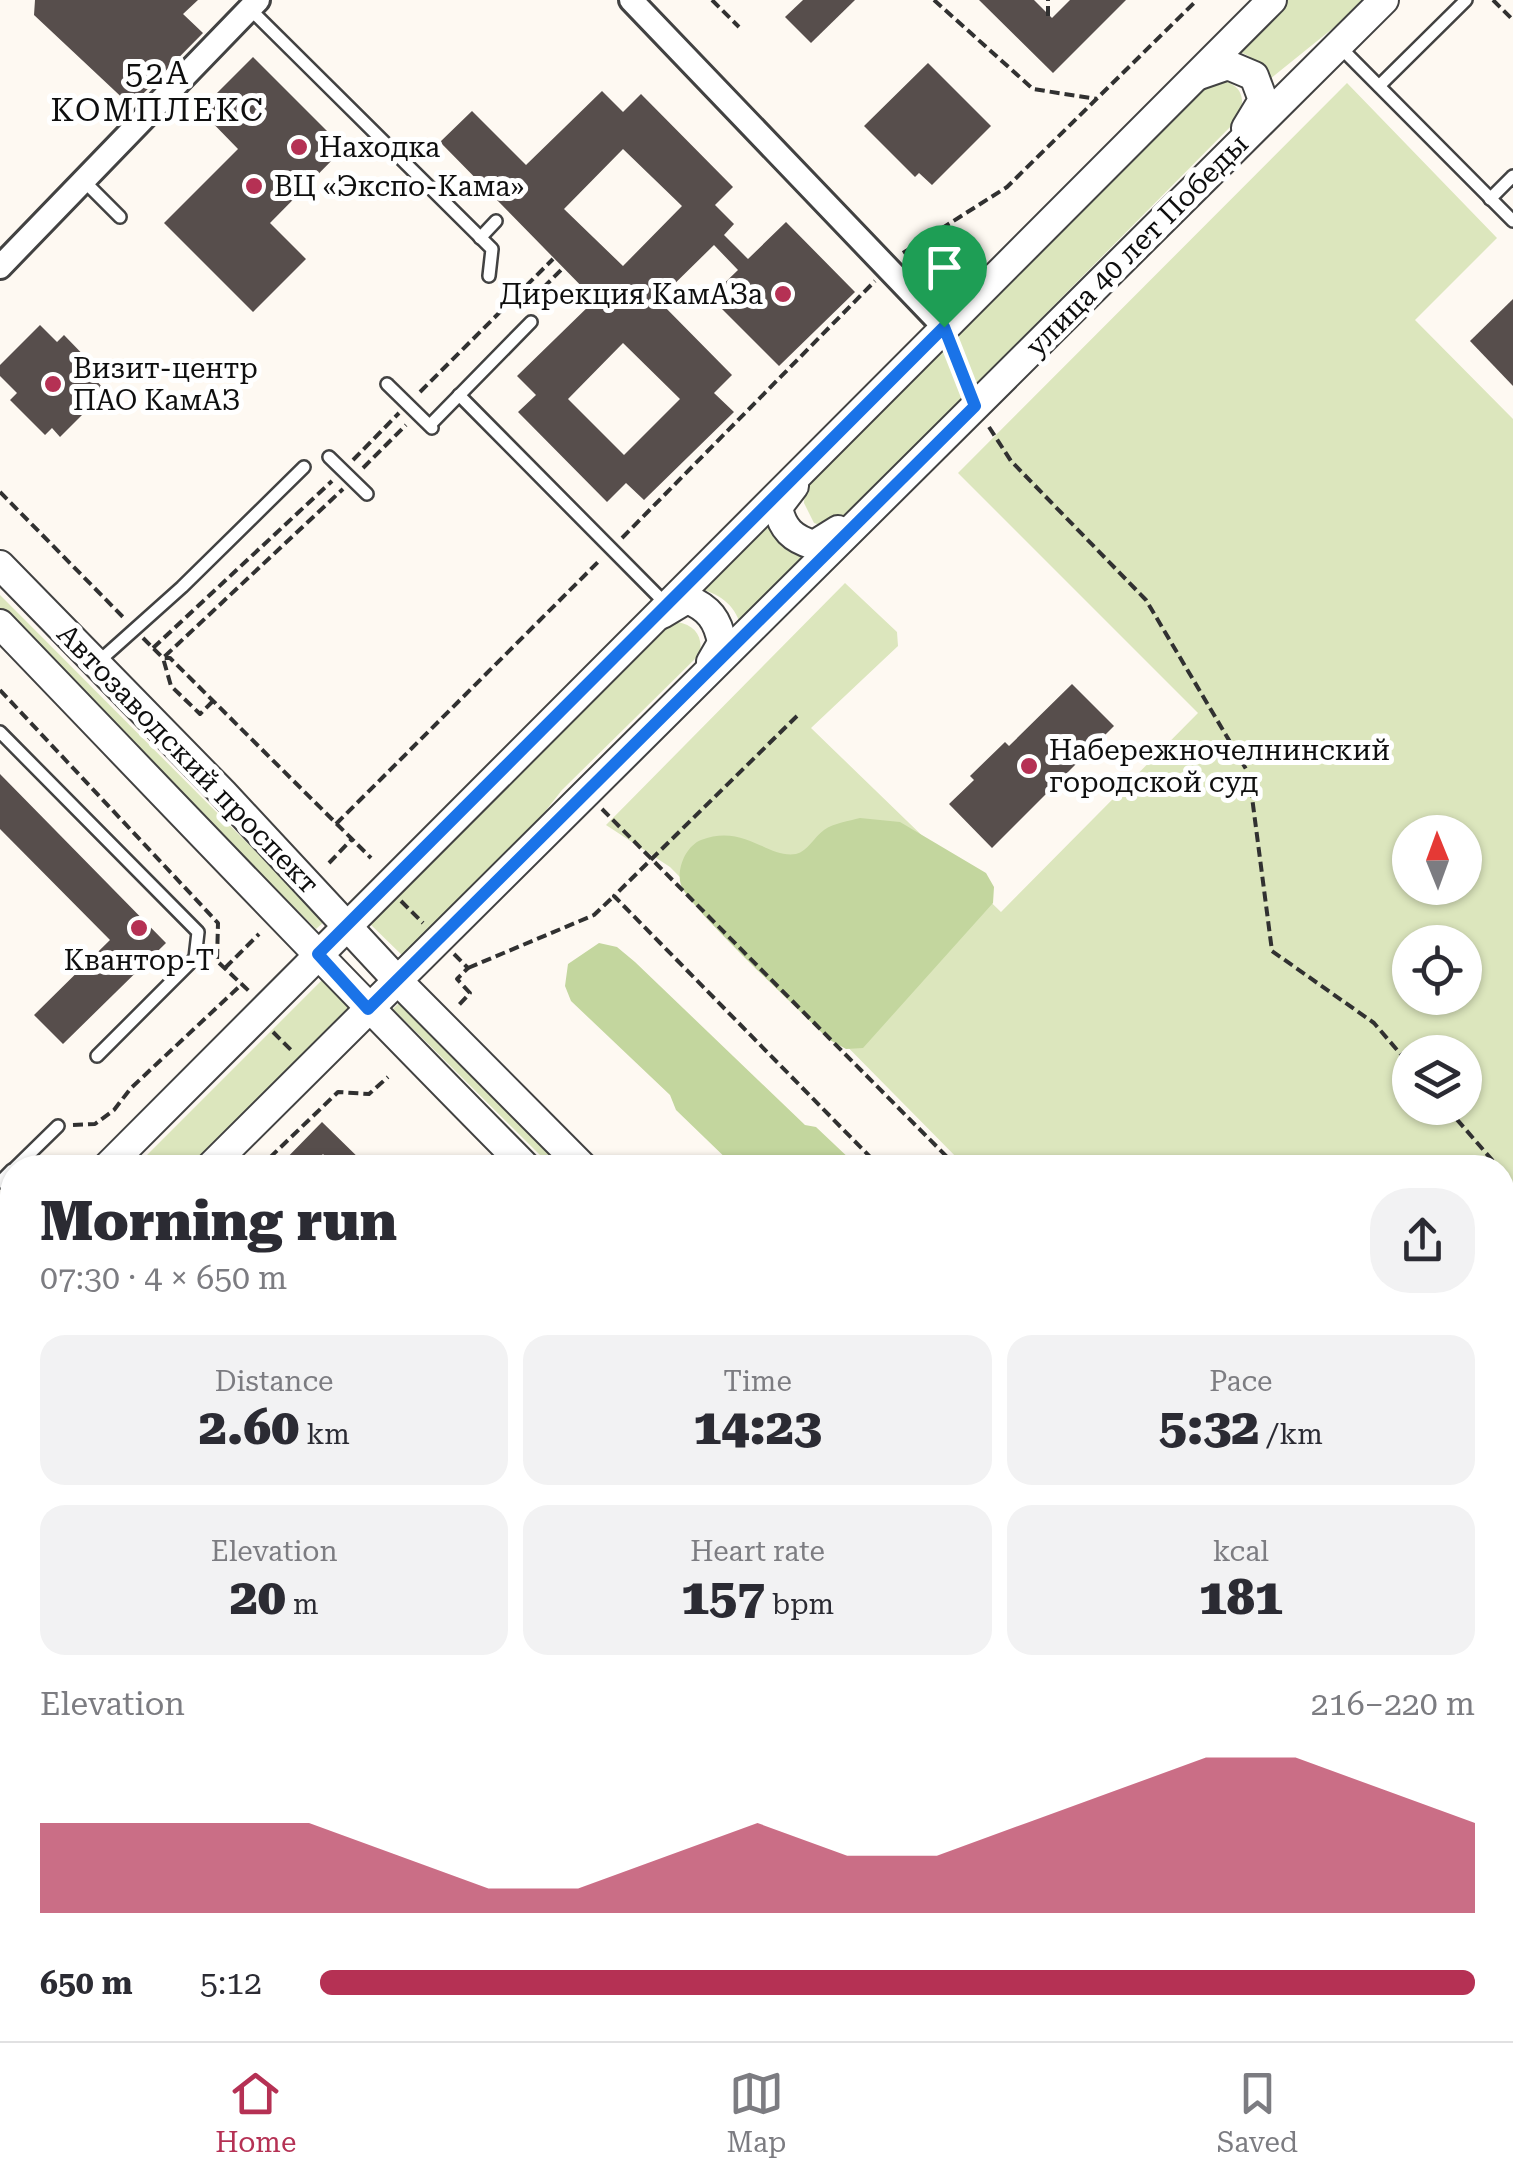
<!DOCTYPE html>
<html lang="en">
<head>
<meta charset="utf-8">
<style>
	:root { --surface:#fff; --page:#f2f2f3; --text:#2b2b33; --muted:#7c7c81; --line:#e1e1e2; --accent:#b53154 }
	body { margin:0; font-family:"Roboto Serif",serif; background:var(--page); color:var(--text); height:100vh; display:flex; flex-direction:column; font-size:38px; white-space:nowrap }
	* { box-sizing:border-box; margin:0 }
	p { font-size:32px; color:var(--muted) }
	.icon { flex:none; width:55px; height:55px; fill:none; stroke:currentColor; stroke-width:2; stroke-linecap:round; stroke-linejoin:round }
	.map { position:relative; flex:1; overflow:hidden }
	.side { position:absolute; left:0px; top:1155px; width:1515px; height:888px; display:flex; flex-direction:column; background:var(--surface); border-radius:40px 40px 0 0; box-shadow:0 2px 8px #0004 }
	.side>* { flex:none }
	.needle { width:65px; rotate:359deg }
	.buttons { position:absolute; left:1392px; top:815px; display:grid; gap:20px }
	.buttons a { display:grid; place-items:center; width:90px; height:90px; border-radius:50%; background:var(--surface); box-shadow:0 2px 8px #0004; font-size:50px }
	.pin { position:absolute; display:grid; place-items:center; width:85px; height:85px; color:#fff; margin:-102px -42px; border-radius:50% 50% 50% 0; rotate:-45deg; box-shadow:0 0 10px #0007 }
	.pin .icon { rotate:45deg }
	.round { display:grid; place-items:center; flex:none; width:105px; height:105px; border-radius:40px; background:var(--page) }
	.overview { display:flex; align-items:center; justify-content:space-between; height:170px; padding:0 40px }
	h1 { font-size:55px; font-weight:800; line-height:75px }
	.metrics { display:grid; grid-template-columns:repeat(3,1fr); gap:15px; height:170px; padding:10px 40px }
	.metrics div { display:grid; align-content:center; border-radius:25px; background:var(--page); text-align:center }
	.metrics b { font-size:50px; font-weight:800 }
	.metrics small { font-size:28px; font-weight:400 }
	.metrics p { font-size:28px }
	.chart { height:280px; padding:20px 40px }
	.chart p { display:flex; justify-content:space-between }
	.chart svg { width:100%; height:180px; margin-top:10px; fill:var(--accent); opacity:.7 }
	ul { padding:0 40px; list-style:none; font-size:32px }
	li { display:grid; grid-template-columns:160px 120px 1fr; align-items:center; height:75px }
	li i { height:25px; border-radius:12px; background:var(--accent) }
	.tabs { display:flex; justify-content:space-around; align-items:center; height:140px; border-top:2px solid var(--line); background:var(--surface); font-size:28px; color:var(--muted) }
	.tabs a { display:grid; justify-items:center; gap:5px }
	.tabs .current { color:var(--accent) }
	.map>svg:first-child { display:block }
</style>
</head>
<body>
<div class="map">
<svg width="1513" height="2041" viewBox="0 0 1513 2041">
	<rect width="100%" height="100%" fill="#fef9f2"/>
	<g fill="#eae4ed">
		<path d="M12,1453V1778L0,1765V1466Z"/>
		<path d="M12,1951V2030H183L194,2041H0V1963Z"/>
		<path d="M606,2030H695L684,2041H599Z"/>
	</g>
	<g fill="#dce6bd" fill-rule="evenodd">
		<path d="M1285,0H1368L1265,83L1266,74C1255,60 1249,51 1229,52Z"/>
		<path d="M1217,80C1241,82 1248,99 1237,120L842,520L820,525L814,523L804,503L805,486L1194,91Z"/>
		<path d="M1347,83L1497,238L1415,320L1513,419V1721L1502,1711V1168L966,1167L670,867L606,825L845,583L897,632L898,646L811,728L1001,912L1198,713L958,473ZM1410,832H1465V888H1410ZM1410,942H1465V998H1410ZM1410,1052H1465V1108H1410Z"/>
		<path d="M767,518C772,541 785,553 808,559L740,625C736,605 716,591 697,589Z"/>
		<path d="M0,595L325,921L316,929L0,613Z"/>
		<path d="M677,622C695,625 703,636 700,654L562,790L517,847L407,960L367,921L666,623Z"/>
		<path d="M322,980L353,1013L195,1167L134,1168Z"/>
		<path d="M402,1000L568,1167H552L393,1009Z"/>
	</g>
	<g fill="#c3d69e">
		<path d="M860,818L900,822L986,873L994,887L993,903L863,1048L846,1049L828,1039C805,1015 687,906 681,885C676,869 686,846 701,840C744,823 768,859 796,854C808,851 814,837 824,830C834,823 849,821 860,818Z"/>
		<path d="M599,943L617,947L635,962L805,1125L816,1127L853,1162L854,1167H735L676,1110L670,1095L571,1001L565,986L568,964Z"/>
	</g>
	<path fill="#bae9f2" stroke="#47acc3" stroke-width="2.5" d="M393,2030H591L596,2041H385Z"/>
	<g fill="#574e4c" fill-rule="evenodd">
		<path d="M35,0H198L183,14L203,33L131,106L34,15Z"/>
		<path d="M803,0H855L811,43L785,17Z"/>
		<path d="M979,0H1034L1052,18L1070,0H1126L1053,73Z"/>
		<path d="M253,57L344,148L270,223L306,259L253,312L164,223L238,149L200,110Z"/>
		<path d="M928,63L991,126L932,185L919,173L915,177L864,126Z"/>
		<path d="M602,91L623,112L641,94L733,187L715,205L734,224L724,235L748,259L786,222L855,292L779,366L710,297L738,270L714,245L658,300L732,375L714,393L734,412L644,500L626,483L607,502L518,412L536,395L517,376L595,300L440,142L472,111L526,165ZM623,149L682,206L623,266L564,209ZM623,343L680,399L624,455L568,399Z"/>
		<path d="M1513,299V386L1470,341Z"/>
		<path d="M40,325L57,342L64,335L95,367L89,373L106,391L60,437L52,428L45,435L10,400L17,393L0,376V365Z"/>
		<path d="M1072,684L1114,726L992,848L949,804L974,780L970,776L1005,742L1009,746Z"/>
		<path d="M0,774L166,943L63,1044L34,1015L110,940L0,829Z"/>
		<path d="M322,1122L369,1168H336L323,1154L309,1168H277Z"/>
	</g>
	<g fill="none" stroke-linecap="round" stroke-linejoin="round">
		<defs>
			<g id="service">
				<path d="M250,9L492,249L489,276"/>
				<path d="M1338,45L1513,221"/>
				<path d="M1379,86L1466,0"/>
				<path d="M83,180L120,217"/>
				<path d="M1490,199L1513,176"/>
				<path d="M480,238L496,221"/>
				<path d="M387,384L432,428"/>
				<path d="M459,395L666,604"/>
				<path d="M430,425L531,322"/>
				<path d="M329,457L367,494"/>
				<path d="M97,663L182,587L304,467"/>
				<path d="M0,732L198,932L195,958L97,1056"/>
				<path d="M15,1168L58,1126"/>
				<path d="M0,1182L12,1170"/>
				<path d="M1502,1987L1513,1996"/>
				<path d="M1258,2030L1267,2040L1311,2030"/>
				<path d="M1488,2030L1489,2041"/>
			</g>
			<g id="minor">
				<path d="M631,0L944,327"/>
				<path d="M0,267L258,0"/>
			</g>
			<g id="tertiary">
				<path d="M1199,75L1228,65L1254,76L1263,100L1246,128"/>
				<path d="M794,486L778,507C782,529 793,539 814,545L838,530"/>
				<path d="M0,565L223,793L397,980L584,1168"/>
				<path d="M662,614L687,599C709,608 718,620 722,643L711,662"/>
				<path d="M0,624C175,806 349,989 527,1168"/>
				<path d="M106,1168L1272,0"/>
				<path d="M209,1168L1384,0"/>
				<path d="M0,1272L12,1260"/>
				<path d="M0,1375L12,1363"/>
				<path d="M1392,2030L1403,2041"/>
				<path d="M1448,2030L1459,2041"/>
			</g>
		</defs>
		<use href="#service" stroke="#424242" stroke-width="16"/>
		<use href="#minor" stroke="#424242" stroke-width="28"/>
		<use href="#tertiary" stroke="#424242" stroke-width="32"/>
		<g stroke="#313131" stroke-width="4" stroke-dasharray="10 5" stroke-linecap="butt">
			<path d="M712,0L739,27"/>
			<path d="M934,0L1033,89L1097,99"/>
			<path d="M1493,0L1513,20"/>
			<path d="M1048,16V0"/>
			<path d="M903,253L1007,187L1197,0"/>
			<path d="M522,309L562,269"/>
			<path d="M953,350L966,383"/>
			<path d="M420,392L553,259"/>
			<path d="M989,427L1011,461L1146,600L1249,774L1272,951L1374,1023L1410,1065"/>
			<path d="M353,460L399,413"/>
			<path d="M363,468L406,425"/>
			<path d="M0,492L123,617"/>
			<path d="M622,538L875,281"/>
			<path d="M143,638L163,658H170L371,858"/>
			<path d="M153,648L332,481"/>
			<path d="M0,690L218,923L217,961L250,992"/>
			<path d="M213,701L200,714L171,686L163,658L343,489"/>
			<path d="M797,716L614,896L881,1168"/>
			<path d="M602,809L958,1168"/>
			<path d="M336,824L601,559"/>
			<path d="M329,863L352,839"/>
			<path d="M401,901L423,923"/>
			<path d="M454,954L468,968L457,979L470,993L458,1006"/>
			<path d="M225,968L259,934"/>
			<path d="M468,968L594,915L614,896"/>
			<path d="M273,1032L294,1053"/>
			<path d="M1447,1108L1499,1168"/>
			<path d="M73,1125L95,1124L114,1110L131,1088L242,984"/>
			<path d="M259,1168L338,1092L369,1094L388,1077"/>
			<path d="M1502,1172L1513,1184"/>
			<path d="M1502,1322L1513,1312"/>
			<path d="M1502,1619L1513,1615"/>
			<path d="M1502,1716L1513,1727"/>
			<path d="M1502,1800L1513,1810"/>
			<path d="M709,2041L719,2030"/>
		</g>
		<use href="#service" stroke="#fff" stroke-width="11"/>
		<use href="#minor" stroke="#fff" stroke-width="22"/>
		<use href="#tertiary" stroke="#fff" stroke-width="28"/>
	</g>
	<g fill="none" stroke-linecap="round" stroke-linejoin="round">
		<defs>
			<path id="route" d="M944,327L975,406L368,1009L318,954Z"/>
		</defs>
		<use href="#route" stroke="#fff" stroke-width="20"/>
		<use href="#route" stroke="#1a73e8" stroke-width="12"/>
	</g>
	<g fill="#b53154" stroke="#fff" stroke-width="4">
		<circle cx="299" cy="147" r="10"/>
		<circle cx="254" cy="186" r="10"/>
		<circle cx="783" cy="294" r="10"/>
		<circle cx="53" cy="384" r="10"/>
		<circle cx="1029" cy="766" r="10"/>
		<circle cx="139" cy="928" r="10"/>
	</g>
	<g text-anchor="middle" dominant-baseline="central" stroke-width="10" stroke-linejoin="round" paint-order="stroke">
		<g font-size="28" fill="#0f0f0f" stroke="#fff" text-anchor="start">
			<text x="319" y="147">Находка</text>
			<text x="274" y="186">ВЦ «Экспо-Кама»</text>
			<text x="763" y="294" text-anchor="end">Дирекция КамАЗа</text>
			<text x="73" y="368">Визит-центр<tspan x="73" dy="32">ПАО КамАЗ</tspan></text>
			<text x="1049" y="750">Набережночелнинский<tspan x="1049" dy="32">городской суд</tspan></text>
			<text x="139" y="960" text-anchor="middle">Квантор-Т</text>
		</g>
		<g font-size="28" fill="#0f0f0f" stroke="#fff">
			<text transform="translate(1137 245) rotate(-45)">улица 40 лет Победы</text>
			<text transform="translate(188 759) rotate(46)">Автозаводский проспект</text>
		</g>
		<g font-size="32" letter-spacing="2.5" fill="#0f0f0f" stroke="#fff">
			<text x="158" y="73">52А<tspan x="158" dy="37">КОМПЛЕКС</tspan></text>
		</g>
	</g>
</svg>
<div class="buttons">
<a><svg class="needle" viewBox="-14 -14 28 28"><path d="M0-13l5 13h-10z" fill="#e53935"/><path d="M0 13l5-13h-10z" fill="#7c7c81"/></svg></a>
<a><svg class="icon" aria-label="locate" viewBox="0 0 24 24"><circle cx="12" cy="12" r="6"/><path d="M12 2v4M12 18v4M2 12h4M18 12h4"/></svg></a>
<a><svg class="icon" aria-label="layers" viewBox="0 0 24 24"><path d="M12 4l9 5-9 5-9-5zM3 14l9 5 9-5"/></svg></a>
</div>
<div class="pin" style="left:944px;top:327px;background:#1e9e55"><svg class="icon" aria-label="arrive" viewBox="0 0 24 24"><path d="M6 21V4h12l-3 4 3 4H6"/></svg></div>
<section class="side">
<div class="overview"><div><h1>Morning run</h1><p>07:30 · 4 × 650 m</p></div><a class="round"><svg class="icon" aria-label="share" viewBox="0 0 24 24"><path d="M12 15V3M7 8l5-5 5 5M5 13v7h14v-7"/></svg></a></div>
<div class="metrics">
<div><p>Distance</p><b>2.60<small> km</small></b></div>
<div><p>Time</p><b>14:23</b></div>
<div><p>Pace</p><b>5:32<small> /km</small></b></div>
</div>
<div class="metrics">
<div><p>Elevation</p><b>20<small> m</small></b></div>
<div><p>Heart rate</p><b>157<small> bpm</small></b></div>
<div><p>kcal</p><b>181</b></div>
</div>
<div class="chart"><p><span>Elevation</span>216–220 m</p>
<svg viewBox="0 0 160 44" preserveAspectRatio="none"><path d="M0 44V22L10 22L20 22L30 22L40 30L50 38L60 38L70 30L80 22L90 30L100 30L110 22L120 14L130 6L140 6L150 14L160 22V44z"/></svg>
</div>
<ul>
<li><b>650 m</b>5:12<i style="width:100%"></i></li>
</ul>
</section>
</div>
<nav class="tabs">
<a class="current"><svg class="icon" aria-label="home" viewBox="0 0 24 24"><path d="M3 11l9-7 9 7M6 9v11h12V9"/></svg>Home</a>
<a><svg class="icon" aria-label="map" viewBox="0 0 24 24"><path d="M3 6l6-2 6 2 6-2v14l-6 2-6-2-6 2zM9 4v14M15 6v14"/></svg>Map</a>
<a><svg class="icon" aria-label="saved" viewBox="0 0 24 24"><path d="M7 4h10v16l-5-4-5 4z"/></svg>Saved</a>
</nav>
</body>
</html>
